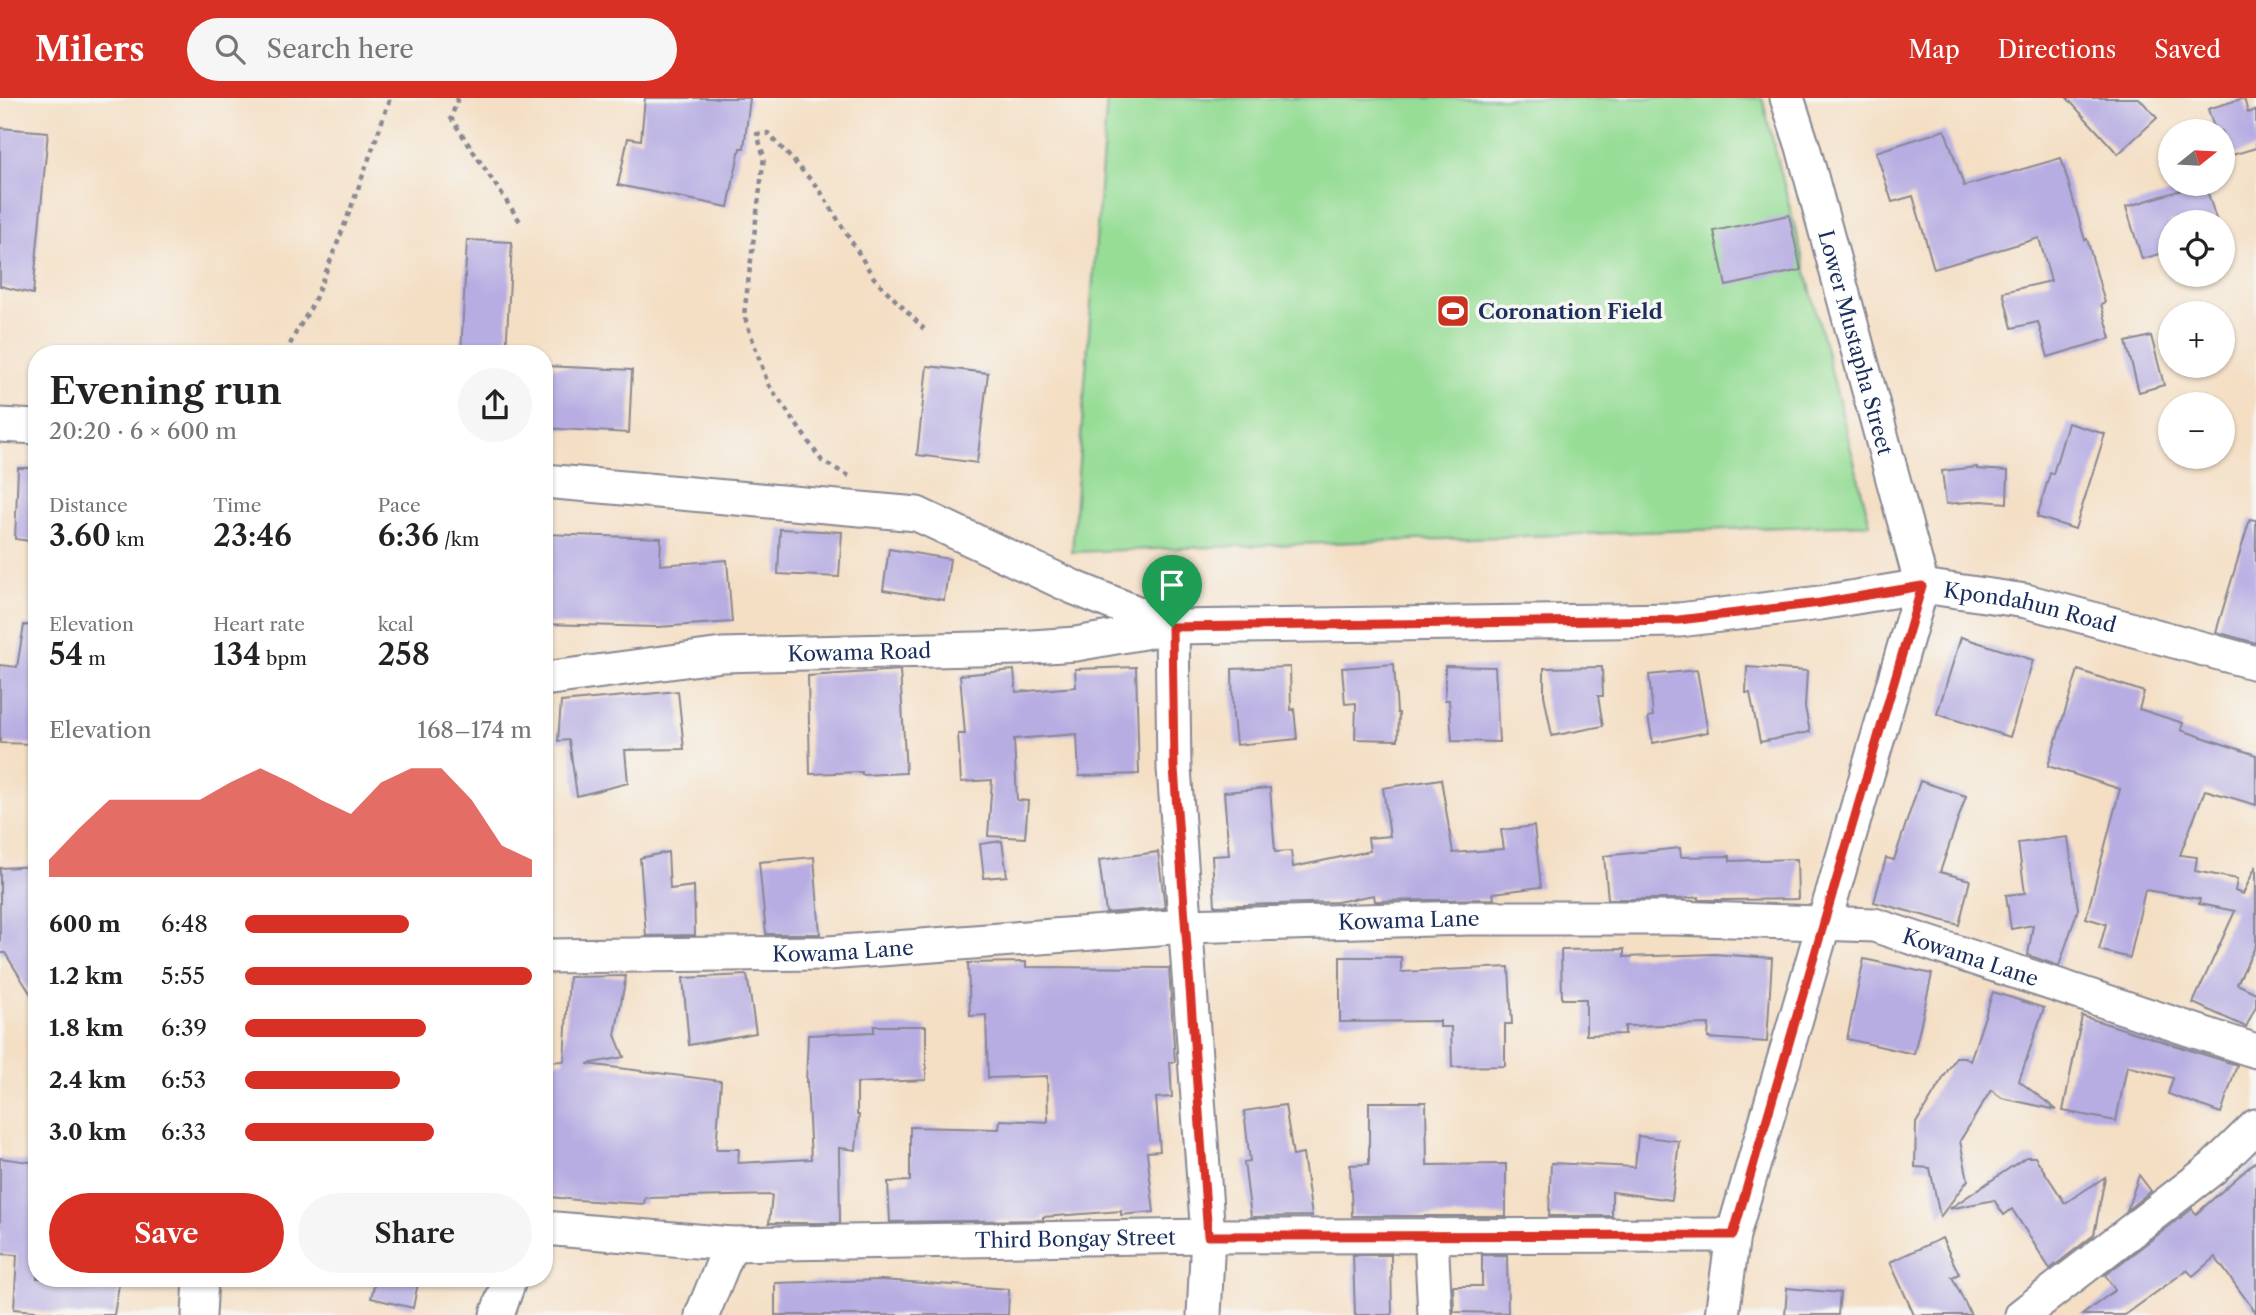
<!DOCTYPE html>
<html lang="en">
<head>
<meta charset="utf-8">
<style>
	:root { --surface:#fff; --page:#f6f6f6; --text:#222; --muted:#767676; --accent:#d93025 }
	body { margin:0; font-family:"Libre Caslon Text",serif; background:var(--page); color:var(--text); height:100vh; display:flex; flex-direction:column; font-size:26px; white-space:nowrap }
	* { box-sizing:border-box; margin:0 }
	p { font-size:23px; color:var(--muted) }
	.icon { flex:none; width:38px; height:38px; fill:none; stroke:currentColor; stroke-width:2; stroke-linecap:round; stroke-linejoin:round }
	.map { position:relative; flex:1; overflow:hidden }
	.details { position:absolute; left:28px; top:247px; width:525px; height:942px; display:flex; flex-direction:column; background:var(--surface); border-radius:28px; box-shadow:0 2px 5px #0004 }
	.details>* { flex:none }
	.needle { width:46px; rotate:72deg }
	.buttons { position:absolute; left:2158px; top:21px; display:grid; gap:14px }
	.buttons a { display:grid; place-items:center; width:77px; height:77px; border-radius:50%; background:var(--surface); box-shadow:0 2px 5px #0004; font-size:35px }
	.pin { position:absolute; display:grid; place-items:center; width:60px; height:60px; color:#fff; margin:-72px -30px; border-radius:50% 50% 50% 0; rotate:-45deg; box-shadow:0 0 7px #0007 }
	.pin .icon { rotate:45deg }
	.round { display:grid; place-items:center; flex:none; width:74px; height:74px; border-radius:37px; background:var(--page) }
	.head { display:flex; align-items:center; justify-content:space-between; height:119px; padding:0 21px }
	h1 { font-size:38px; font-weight:600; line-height:52px }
	.metrics { display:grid; grid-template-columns:repeat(3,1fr); gap:10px; height:119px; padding:7px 21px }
	.metrics div { display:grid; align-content:center }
	.metrics b { font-size:30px; font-weight:600 }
	.metrics small { font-size:19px; font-weight:400 }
	.metrics p { font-size:19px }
	.chart { height:196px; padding:14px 21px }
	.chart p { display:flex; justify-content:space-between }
	.chart svg { width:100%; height:126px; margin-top:7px; fill:var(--accent); opacity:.7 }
	.primary-button { display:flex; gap:14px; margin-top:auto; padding:14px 21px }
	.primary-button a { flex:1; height:80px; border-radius:42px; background:var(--accent); color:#fff; font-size:28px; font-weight:600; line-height:80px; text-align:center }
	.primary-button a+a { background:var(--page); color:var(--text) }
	ul { padding:0 21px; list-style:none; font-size:23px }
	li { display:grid; grid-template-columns:112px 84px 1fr; align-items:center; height:52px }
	li i { height:18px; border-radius:9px; background:var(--accent) }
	header { display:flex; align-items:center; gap:42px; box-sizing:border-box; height:98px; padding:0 35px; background:var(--accent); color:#fff }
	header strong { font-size:33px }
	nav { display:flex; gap:38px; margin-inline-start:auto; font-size:24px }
	.search { width:490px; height:63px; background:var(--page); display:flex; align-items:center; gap:18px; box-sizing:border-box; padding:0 24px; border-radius:38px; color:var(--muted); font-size:26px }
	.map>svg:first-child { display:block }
</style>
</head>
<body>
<header>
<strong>Milers</strong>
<div class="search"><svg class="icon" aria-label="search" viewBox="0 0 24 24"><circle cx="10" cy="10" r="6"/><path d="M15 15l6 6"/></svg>Search here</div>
<nav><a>Map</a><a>Directions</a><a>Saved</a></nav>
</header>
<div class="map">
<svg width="2256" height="1217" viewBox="0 0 2256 1217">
	<rect width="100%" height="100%" fill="#f6f6f2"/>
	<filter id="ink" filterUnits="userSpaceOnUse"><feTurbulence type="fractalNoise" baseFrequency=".0143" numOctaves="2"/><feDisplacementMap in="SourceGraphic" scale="14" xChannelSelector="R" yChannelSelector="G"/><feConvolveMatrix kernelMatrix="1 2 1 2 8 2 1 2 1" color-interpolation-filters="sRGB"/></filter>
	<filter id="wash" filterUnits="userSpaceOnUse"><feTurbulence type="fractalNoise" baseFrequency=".00686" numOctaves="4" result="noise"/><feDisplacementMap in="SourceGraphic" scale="28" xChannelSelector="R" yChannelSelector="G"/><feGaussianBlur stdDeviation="1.57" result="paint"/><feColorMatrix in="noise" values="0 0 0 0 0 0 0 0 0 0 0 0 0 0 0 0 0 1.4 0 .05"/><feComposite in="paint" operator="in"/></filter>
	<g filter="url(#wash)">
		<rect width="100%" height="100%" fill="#f4dfc5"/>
		<path fill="#97dd96" stroke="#59867a" stroke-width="2" d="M1107,0H1762L1870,426L1072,454Z"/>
		<g id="blocks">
			<g fill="#b7ade2">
				<path d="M645,0H750L744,50H740L728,109L618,87L628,40L641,42Z"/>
				<path d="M2067,0H2139L2157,20L2118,56Z"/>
				<path d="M2244,0L2248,15L2256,12V50L2222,60V33H2215L2208,11Z"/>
				<path d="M0,30L48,34L33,196L0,188Z"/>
				<path d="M1945,32L1964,88L2061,60L2085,142L2087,141L2105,205L2101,206L2111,240L2048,259L2038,224L2012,230L2003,194L2051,183L2039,140L1934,171L1913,98L1892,104L1876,54Z"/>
				<path d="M2201,86H2205L2217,124H2170V153L2142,161L2126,109Z"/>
				<path d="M1789,117L1801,172L1726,188L1714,133Z"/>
				<path d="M467,142L512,144L506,256H461Z"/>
				<path d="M2151,238L2164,287L2139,294L2126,244Z"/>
				<path d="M544,268L632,272L629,335L544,330Z"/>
				<path d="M927,268L988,275L977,365L917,357Z"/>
				<path d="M2068,325L2105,336L2075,431L2037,419L2050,375L2053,376Z"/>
				<path d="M1977,369V371L2008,373L2007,405L1981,403L1946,406L1942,373Z"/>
				<path d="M18,370H37V444L15,441Z"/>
				<path d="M2250,421L2256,422V545L2216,534Z"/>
				<path d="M780,431L842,434L839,479L778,476Z"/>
				<path d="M544,436L661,440L660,467L727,462L732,524L657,529L544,526Z"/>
				<path d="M889,451L950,461L944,502L883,492Z"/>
				<path d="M24,527L37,528V646L0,645V567L17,569Z"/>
				<path d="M1961,539L2033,562L2010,639L1937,616Z"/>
				<path d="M1394,566L1397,615H1399L1398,642L1355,641L1356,605L1345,606L1342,570Z"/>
				<path d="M1445,568L1495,569L1499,644L1452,643L1449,602H1445Z"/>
				<path d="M1136,569L1139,676L1079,678L1077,636L1014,641L1017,702L1028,703L1025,740L988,738L992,682L961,684L958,636H965L960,577L1014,572L1016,594L1076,589L1075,571Z"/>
				<path d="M1290,569L1291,612L1294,611L1297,641L1236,647L1233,618L1232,571Z"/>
				<path d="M1602,569L1603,598H1598L1603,628L1552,638L1544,597V570Z"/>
				<path d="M1747,569L1807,573L1805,609L1810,634L1760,644L1750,595H1746Z"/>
				<path d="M900,572L906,675L862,677V674L810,676L808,578Z"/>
				<path d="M1697,572L1708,634L1653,645L1648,619L1653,618L1649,577Z"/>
				<path d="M2078,572L2144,594L2139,611L2183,625L2181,632L2256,657V707L2205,692L2180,757L2197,759L2195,773L2237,781L2235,793L2243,796L2256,768V847L2237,886L2256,895V908L2246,929L2193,905L2235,813L2199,806L2200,801L2145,792L2130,860L2099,852L2106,826L2086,820L2120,691L2048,668Z"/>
				<path d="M678,593L684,651L625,652L628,685L577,698L569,642L558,643L561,604Z"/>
				<path d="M1441,681L1453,755L1504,751L1501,732L1534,728L1541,789L1493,795L1494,801L1375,803L1374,797L1337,804L1215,808L1212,758L1229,757L1224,694L1270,690L1275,754L1291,753L1293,769L1370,753L1368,740L1390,738L1383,690Z"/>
				<path d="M1920,683L1966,698L1940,774L1970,782L1959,827L1874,804L1886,760L1894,762Z"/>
				<path d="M2068,739L2078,811L2059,868L2028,857L2033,827L2011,831L2006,797L2025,795L2018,745Z"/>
				<path d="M1002,743L1007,778L984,780L980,746Z"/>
				<path d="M1680,750L1681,759L1730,758V763L1797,761L1798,801L1725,802H1699V799L1679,801H1608L1604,758Z"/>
				<path d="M668,754L670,791L694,788L695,837L646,838L640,760Z"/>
				<path d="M1158,754L1165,810L1106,815L1099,762Z"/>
				<path d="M814,759L820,836H766L759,764Z"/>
				<path d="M37,768V906L5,855H0V770Z"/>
				<path d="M1624,851V859L1714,856L1772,860L1767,944L1708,940L1709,926L1625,928V936L1586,937V901H1562L1561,852Z"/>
				<path d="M1340,859H1401V874L1509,869L1512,926H1505V968L1452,969L1451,929H1440V923L1340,924Z"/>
				<path d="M1864,861L1932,876L1914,956L1847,941Z"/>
				<path d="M1026,864V869L1169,870L1175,964H1170L1172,999L1156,1000L1160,1053L1147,1054L1154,1114L1121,1117V1113L1043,1119V1122L890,1124L888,1084L910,1083V1029L999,1031L1000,1022L1048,1024L1047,978L988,980L986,917L970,918L968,865Z"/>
				<path d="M747,877L756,935L689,947L683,880Z"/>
				<path d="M626,878L615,937L624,959L587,966L721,983L716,1051H739L738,1065L811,1061L807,984H806L808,937L874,934V928H926V982L857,985V1017H859L856,1052L839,1050L840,1125H769L772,1097L645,1100L644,1106L576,1102L544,1098V964L564,963L569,879Z"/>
				<path d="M1993,894L2044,910L2019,983L2057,1012L2002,1000L1991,992L1960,1043L1968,1082L1940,1119L1930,1070L1915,1069L1916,1025L1956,959H1965L1970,963Z"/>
				<path d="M2082,918L2237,967L2221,1015L2168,996L2173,980L2127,968L2116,1023L2063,1013Z"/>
				<path d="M1369,1004H1426L1427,1067L1506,1066V1118H1352L1350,1067L1369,1066Z"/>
				<path d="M1285,1007L1293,1058L1303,1056L1312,1118L1251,1119L1244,1064L1250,1063L1244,1013Z"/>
				<path d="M1638,1038L1679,1043L1672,1102L1612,1094V1118H1549L1551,1065L1635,1069Z"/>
				<path d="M2026,1059H2035L2065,1105L2105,1079L2094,1137L2050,1171L2012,1111L2004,1117L1994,1102L1949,1111Z"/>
				<path d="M0,1060L37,1065V1180H120L114,1217H78L14,1211L17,1157L0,1156Z"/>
				<path d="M2256,1063V1215L2215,1159L2193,1178L2187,1172L2125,1217H2082L2115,1192L2105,1177L2192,1111L2196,1116Z"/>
				<path d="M2139,1077L2151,1093L2127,1112Z"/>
				<path d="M1942,1140L1959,1176L1952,1179L1971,1217H1914L1890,1164Z"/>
				<path d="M1353,1157H1391L1392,1217H1355Z"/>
				<path d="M1482,1157H1507L1508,1215L1454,1214L1453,1188H1482Z"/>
				<path d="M376,1180H419L413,1210L371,1200Z"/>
				<path d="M881,1182L1009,1191L1008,1217H775V1185Z"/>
				<path d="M1787,1190L1840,1195L1838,1217H1785Z"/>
			</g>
		</g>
	</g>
	<g filter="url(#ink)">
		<use href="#blocks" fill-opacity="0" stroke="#888792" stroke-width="2"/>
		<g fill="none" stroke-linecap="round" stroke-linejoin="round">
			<defs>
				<g id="minor">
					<path id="s1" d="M1787,0L1803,49L1922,488"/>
					<path d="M0,327L37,329"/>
					<path d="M544,383L917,416L1073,489L1172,529"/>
					<path d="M1172,529L1174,670L1208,1138L1204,1217"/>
					<path id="s2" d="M544,581L722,557L1018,550L1076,546L1172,529L1679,522L1820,505L1922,488L2026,503L2256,565"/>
					<path id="s3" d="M544,858L828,855L1185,828L1468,820H1676L1874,827L2256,953"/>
					<path id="s4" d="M544,1130L731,1146L1208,1138L1733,1137"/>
					<path d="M1431,1137L1435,1217"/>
					<path d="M199,1217L201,1180"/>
					<path d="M497,1217L510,1180"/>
					<path d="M702,1217L731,1146"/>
					<path d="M1722,1217L1733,1137L1922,488"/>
					<path d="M2022,1217L2213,1070L2256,1028"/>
				</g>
			</defs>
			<use href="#minor" stroke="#888792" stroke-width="37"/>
			<g stroke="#888792" stroke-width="4.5" stroke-dasharray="5 5" stroke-linecap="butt">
				<path d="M458,0L451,20L521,125"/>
				<path d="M287,256C292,236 306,221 314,203C342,136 367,68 390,0"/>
				<path d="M849,378L822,363L768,286L744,217L764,59L757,36L768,35L819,91L874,180L924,231"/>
			</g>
			<use href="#minor" stroke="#fff" stroke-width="33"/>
		</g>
	</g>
	<g fill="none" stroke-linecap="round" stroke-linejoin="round" filter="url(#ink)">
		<defs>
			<path id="route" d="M1922,488L1733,1137L1208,1138L1174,670L1172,529L1679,522L1820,505Z"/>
		</defs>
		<use href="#route" stroke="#fff" stroke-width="14"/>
		<use href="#route" stroke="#d93025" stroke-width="9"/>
	</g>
	<defs>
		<symbol id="stadium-square" viewBox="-11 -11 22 22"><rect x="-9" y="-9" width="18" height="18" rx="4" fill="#c8321e" stroke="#f6f6f2"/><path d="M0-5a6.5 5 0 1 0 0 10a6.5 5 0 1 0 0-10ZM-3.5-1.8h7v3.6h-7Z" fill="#fff"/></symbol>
	</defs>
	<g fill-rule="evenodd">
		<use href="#stadium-square" x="1434" y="194" width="38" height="38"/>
	</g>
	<g text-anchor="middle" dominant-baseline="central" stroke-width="7" stroke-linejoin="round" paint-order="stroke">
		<g font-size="21" font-weight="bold" fill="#1b2f5e" stroke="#f6f6f2" text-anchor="start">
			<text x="1478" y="213">Coronation Field</text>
		</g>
		<g font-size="21" fill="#1b2f5e" stroke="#f6f6f2">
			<text stroke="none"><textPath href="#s1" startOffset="254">Lower Mustapha Street</textPath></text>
			<text stroke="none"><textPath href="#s2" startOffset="1494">Kpondahun Road</textPath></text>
			<text stroke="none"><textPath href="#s2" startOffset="317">Kowama Road</textPath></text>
			<text stroke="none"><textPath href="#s3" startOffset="866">Kowama Lane</textPath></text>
			<text stroke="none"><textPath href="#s3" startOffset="299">Kowama Lane</textPath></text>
			<text stroke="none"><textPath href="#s3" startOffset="1433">Kowama Lane</textPath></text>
			<text stroke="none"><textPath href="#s4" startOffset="532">Third Bongay Street</textPath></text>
		</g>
	</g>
</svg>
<div class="buttons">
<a><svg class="needle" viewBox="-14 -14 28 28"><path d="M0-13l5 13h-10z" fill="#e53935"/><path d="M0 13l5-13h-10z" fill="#767676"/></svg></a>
<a><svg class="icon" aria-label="locate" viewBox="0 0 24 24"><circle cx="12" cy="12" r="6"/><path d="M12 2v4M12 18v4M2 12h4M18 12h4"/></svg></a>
<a>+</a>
<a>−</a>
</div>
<div class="pin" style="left:1172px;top:529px;background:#1e9e55"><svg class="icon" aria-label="arrive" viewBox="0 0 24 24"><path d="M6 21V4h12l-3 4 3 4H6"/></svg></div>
<section class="details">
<div class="head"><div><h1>Evening run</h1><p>20:20 · 6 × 600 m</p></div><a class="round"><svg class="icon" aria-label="share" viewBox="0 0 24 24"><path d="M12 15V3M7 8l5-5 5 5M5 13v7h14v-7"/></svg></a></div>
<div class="metrics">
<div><p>Distance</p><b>3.60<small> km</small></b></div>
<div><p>Time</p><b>23:46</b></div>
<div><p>Pace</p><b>6:36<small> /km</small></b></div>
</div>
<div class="metrics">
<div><p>Elevation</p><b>54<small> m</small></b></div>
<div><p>Heart rate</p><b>134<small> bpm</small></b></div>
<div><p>kcal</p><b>258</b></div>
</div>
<div class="chart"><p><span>Elevation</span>168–174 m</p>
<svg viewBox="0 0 160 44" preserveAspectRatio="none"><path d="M0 44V38L10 27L20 17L30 17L40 17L50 17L60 11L70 6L80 11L90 17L100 22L110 11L120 6L130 6L140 17L150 33L160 38V44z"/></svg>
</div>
<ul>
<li><b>600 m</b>6:48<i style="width:57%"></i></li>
<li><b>1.2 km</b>5:55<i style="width:100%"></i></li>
<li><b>1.8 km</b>6:39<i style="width:63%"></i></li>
<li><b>2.4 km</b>6:53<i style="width:54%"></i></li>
<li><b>3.0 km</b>6:33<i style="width:66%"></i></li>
</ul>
<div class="primary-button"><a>Save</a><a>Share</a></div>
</section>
</div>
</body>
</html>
